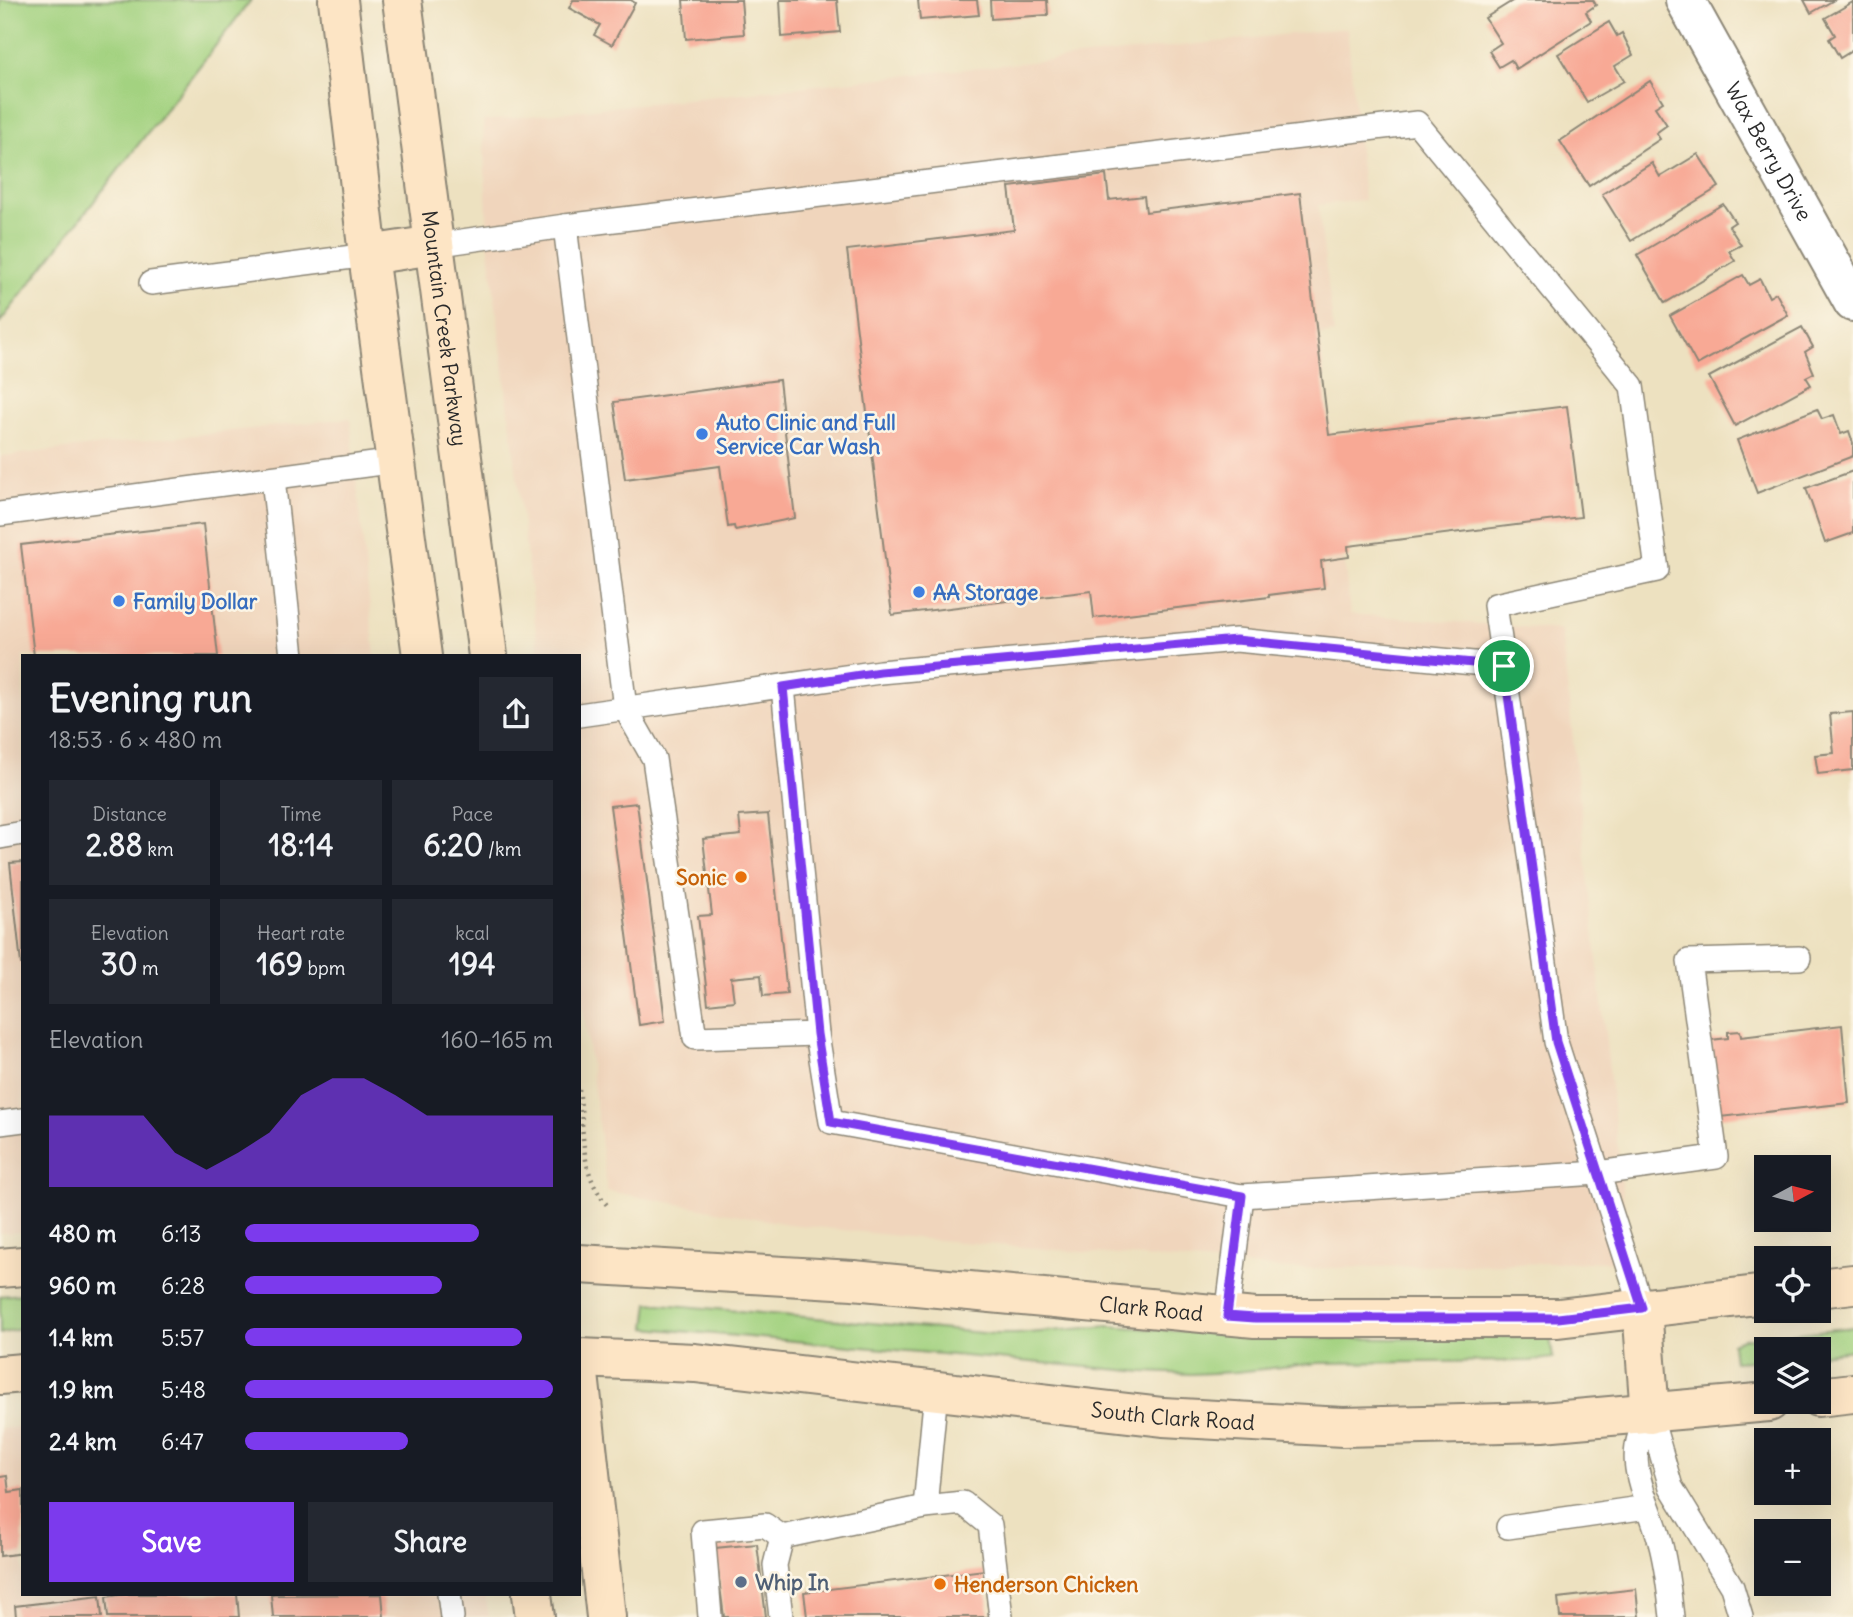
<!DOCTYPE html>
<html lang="en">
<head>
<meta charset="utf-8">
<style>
	:root { --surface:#171b24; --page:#242831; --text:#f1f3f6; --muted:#9ea1a6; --accent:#7c3aed }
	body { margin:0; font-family:Delius,sans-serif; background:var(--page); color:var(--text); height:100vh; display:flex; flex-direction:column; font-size:26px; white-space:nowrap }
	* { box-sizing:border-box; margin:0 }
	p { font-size:23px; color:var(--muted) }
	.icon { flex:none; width:38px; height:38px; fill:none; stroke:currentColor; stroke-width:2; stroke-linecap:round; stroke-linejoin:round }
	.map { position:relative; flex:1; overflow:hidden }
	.sheet { position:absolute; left:21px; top:654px; width:560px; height:942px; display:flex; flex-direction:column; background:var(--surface); border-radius:0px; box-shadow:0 7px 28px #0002 }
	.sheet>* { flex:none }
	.needle { width:46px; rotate:83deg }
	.tools { position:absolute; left:1754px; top:1155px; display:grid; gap:14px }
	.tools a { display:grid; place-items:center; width:77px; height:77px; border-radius:0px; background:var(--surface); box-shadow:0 7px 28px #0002; font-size:35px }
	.pin { position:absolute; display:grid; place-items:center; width:60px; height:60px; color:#fff; margin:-30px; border:4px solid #fff; border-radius:50%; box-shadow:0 2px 7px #0007 }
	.round { display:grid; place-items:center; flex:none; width:74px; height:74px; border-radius:0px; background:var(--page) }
	.overview { display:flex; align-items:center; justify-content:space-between; height:119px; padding:0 28px }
	h1 { font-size:38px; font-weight:700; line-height:52px }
	.figures { display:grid; grid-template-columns:repeat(3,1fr); gap:10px; height:119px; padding:7px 28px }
	.figures div { display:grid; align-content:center; border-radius:0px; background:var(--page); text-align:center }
	.figures b { font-size:30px; font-weight:700 }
	.figures small { font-size:19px; font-weight:400 }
	.figures p { font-size:19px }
	.chart { height:196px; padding:14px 28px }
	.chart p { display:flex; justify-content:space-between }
	.chart svg { width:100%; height:126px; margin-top:7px; fill:var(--accent); opacity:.7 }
	.cta { display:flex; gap:14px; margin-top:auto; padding:14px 28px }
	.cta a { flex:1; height:80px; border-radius:0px; background:var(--accent); color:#fff; font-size:28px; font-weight:700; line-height:80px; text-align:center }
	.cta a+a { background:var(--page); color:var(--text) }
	ul { padding:0 28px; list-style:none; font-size:23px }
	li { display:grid; grid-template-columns:112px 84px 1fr; align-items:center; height:52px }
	li i { height:18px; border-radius:9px; background:var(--accent) }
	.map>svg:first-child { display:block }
</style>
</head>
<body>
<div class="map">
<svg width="1853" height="1617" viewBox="0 0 1853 1617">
	<rect width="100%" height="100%" fill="#fcf5e5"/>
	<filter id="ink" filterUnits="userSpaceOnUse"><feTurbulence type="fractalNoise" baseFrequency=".0143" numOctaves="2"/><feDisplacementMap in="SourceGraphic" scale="14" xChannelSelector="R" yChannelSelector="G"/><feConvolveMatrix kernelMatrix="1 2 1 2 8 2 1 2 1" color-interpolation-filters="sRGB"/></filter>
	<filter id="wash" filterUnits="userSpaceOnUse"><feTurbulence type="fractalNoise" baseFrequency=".00686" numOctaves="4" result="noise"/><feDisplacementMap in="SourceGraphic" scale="28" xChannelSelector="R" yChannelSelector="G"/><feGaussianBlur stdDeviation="1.57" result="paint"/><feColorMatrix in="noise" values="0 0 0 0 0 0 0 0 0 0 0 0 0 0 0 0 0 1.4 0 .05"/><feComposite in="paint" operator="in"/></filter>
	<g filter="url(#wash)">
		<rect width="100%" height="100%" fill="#ede1c0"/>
		<g fill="#f0d5bc">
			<path d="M1347,28L1364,200L1318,205L1334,333L1320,335L1350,614L1561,630L1630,1261L1289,1269L925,1239L788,1224L607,1191L579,976V656H539L488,241L483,121Z"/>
			<path d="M350,418L375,656H23V1232L0,1233V458L2,456Z"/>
			<path d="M23,1426V1594H485L489,1617H0V1429Z"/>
		</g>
		<g fill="#a3d280" stroke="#677e56" stroke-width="2">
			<path d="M0,0H251L0,322Z"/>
			<path d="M23,1294V1328L0,1334V1296Z"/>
			<path d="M649,1303L994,1334H1017L1109,1326L1265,1337L1397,1339L1541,1336L1550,1337L1553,1358L1530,1361L1318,1363L1236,1372L1191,1374L1144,1372L646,1328Z"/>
			<path d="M1853,1327V1350L1818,1354V1349H1766V1360L1734,1362L1732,1343L1743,1339Z"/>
		</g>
		<g id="blocks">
			<g fill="#f8a995">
				<path d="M573,0H631L635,3L612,45L594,35L600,25L569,8Z"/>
				<path d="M683,0H741L744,34L686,39Z"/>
				<path d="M780,0H837L840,32L782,37Z"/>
				<path d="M918,0H977L979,15L920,20Z"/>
				<path d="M990,0H1047L1048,15L991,19Z"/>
				<path d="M1514,0H1593L1596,5L1586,12L1591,21L1516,69L1511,60L1499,67L1489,51L1501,43L1485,18Z"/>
				<path d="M1804,0H1834L1811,13Z"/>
				<path d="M1853,2V50L1840,58L1829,39L1835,35L1825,18Z"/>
				<path d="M1609,22L1617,36L1622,33L1633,55L1615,66L1624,81L1587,102L1558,54Z"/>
				<path d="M1650,81L1663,102L1655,107L1667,125L1656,133L1660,139L1589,186L1560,141Z"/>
				<path d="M1698,154L1719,187L1631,241L1602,194L1652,163L1660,177Z"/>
				<path d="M1106,175L1109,200L1144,196L1146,212L1300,193L1329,435L1567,406L1581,517L1348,546L1349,557L1321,561L1324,588L1269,595V597L1094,618L1091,591L892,615L847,250L1014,230L1009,187Z"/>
				<path d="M1723,204L1735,222L1729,226L1741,245L1729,251L1735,261L1665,303L1637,255Z"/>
				<path d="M1743,275L1749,285L1760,279L1769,297L1776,293L1788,315L1697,365L1670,316Z"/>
				<path d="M1802,327L1813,347L1805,352L1814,373L1806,377L1811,385L1735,426L1709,377Z"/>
				<path d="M779,380L795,518L735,530L734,526L728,527L720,466L625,479L614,402Z"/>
				<path d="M1817,409L1822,419L1834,415L1841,434L1849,431L1853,443V456L1757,493L1737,440Z"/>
				<path d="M1853,471V533L1825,543L1806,488Z"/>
				<path d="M203,524L218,656H34L21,545Z"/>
				<path d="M1853,712V770L1818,774L1815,755L1834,753L1830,714Z"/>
				<path d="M637,803L665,1021L639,1025L610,806Z"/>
				<path d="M768,814L787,994L763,996L761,975L731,978L734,1001L708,1004L698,916L712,915L703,839L741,835L739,816Z"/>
				<path d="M23,862V964H21L10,863Z"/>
				<path d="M1842,1025L1849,1103L1720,1117L1711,1040L1728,1038V1032L1740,1031L1741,1037Z"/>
				<path d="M7,1476L9,1492L23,1490V1553L0,1556V1477Z"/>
				<path d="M757,1544L766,1617H724L715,1548Z"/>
				<path d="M984,1570L989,1617H807L804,1592Z"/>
				<path d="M1636,1589L1639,1617H1560L1558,1598Z"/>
				<path d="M125,1594H237L239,1617H108L106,1597Z"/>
				<path d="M382,1594L384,1617H273L271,1595Z"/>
				<path d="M100,1596L102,1617H16L15,1606Z"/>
			</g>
		</g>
	</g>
	<g filter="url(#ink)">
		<use href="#blocks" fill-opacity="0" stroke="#8c8676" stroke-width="2"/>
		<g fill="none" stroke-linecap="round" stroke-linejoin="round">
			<defs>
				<g id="lane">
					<path d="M434,245L565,226"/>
					<path d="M151,283L368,255"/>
					<path d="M273,478L292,656"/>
					<path d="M0,514L396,461"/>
					<path d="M783,687L817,1034L695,1038L654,759L625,708L565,226L1417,123L1632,386L1657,570L1495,605L1504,666"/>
					<path d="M579,715L880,672L1236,640L1504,666L1556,1042L1642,1308"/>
					<path d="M0,837L23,833"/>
					<path d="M817,1034L831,1122L1242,1196L1227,1316"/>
					<path d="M0,1123L23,1120"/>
					<path d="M1242,1196L1598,1173L1716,1157L1689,961L1799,958"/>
					<path d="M1650,1414L1671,1487L1732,1587L1741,1617"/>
					<path d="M1650,1414C1619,1461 1648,1495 1660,1542C1667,1567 1669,1592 1672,1617"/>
					<path d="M925,1507L936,1391"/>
					<path d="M1508,1527L1647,1507"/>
					<path d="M449,1594L452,1617"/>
					<path d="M710,1617L703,1531L765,1525L782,1537"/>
					<path d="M781,1617L775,1565L782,1537L925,1507L963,1503L990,1525L1001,1617"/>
				</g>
				<g id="street">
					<path id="s1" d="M1685,0L1853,302"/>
				</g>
				<g id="secondary">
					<path d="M338,0L368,255L422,656"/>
					<path id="s2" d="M402,0L488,656"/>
					<path d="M368,255L434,245"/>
					<path id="s3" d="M579,1264L853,1280L1255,1318H1558L1766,1294"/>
					<path d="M0,1268L23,1266"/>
					<path d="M1818,1288L1853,1284"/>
					<path d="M1642,1308L1650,1414"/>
					<path id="s4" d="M579,1358L695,1363L1163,1417L1343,1427L1542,1422L1769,1402"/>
					<path d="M579,1374L606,1617"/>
					<path d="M0,1375L23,1373"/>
					<path d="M1818,1397L1853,1393"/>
					<path d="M532,1594L535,1617"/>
				</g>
			</defs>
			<use href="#lane" stroke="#8c8676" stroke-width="26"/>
			<use href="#street" stroke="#8c8676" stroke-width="42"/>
			<use href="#secondary" stroke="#8c8676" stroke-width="42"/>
			<path stroke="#8c8676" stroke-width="4.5" stroke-dasharray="2 5" stroke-linecap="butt" d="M579,1089C585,1132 578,1170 607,1205"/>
			<use href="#lane" stroke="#fff" stroke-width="23"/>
			<use href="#street" stroke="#fff" stroke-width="38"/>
			<use href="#secondary" stroke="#fde5c5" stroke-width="38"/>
		</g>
	</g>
	<g fill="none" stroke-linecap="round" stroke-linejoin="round" filter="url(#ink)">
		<defs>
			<path id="route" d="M1236,640L1504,666L1556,1042L1642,1308L1558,1318H1255L1227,1316L1242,1196L831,1122L817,1034L783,687L880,672Z"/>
		</defs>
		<use href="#route" stroke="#fff" stroke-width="14"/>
		<use href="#route" stroke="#7c3aed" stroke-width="9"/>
	</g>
	<g fill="#3f7fe0" stroke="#fcf5e5" stroke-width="2.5">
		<circle cx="702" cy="434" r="7"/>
		<circle cx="919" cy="592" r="7"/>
		<circle cx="119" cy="601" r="7"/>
	</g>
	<g fill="#e8710a" stroke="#fcf5e5" stroke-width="2.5">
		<circle cx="741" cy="877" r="7"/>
		<circle cx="940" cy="1584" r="7"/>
	</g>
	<circle fill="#5c6f8a" stroke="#fcf5e5" stroke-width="2.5" cx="741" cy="1582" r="7"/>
	<g text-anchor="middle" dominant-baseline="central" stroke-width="5" stroke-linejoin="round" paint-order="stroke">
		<g font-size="21" fill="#2b2b2b" stroke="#fcf5e5">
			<text stroke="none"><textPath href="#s1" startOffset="173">Wax Berry Drive</textPath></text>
			<text stroke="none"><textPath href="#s2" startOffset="331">Mountain Creek Parkway</textPath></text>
			<text stroke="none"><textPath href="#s3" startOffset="574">Clark Road</textPath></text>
			<text stroke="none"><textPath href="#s4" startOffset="597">South Clark Road</textPath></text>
		</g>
		<g font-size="21" font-weight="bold" fill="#366cbe" stroke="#fcf5e5" text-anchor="start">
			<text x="716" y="422">Auto Clinic and Full<tspan x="716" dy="24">Service Car Wash</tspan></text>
			<text x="933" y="592">AA Storage</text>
			<text x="133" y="601">Family Dollar</text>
		</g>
		<g font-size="21" font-weight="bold" fill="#c56008" stroke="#fcf5e5" text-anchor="end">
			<text x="727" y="877">Sonic</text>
			<text x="954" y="1584" text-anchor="start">Henderson Chicken</text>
		</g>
		<g font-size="21" font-weight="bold" fill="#4e5e75" stroke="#fcf5e5" text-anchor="start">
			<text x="755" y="1582">Whip In</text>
		</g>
	</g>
</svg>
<div class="tools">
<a><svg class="needle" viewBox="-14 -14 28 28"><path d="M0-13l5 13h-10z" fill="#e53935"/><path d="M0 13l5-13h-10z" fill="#9ea1a6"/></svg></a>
<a><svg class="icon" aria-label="locate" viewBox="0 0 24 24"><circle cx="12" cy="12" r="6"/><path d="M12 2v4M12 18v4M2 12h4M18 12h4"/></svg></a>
<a><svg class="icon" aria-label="layers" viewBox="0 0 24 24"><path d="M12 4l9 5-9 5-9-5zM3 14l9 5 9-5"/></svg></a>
<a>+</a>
<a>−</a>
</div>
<div class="pin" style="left:1504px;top:666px;background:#1e9e55"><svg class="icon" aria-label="arrive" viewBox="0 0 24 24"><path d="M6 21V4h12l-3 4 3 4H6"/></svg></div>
<section class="sheet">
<div class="overview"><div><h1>Evening run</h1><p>18:53 · 6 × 480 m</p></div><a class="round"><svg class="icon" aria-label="share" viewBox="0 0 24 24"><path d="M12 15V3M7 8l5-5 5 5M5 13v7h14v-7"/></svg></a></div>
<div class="figures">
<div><p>Distance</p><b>2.88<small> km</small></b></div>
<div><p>Time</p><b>18:14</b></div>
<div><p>Pace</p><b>6:20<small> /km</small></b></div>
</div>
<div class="figures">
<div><p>Elevation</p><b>30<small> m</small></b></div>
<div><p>Heart rate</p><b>169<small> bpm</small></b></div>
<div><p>kcal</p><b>194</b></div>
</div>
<div class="chart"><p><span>Elevation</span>160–165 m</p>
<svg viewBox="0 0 160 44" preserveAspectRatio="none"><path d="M0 44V19L10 19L20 19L30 19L40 32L50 38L60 32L70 25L80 12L90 6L100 6L110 12L120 19L130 19L140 19L150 19L160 19V44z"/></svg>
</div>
<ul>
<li><b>480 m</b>6:13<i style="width:76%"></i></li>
<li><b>960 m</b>6:28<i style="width:64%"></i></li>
<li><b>1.4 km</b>5:57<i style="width:90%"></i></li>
<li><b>1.9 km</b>5:48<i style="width:100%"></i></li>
<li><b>2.4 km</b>6:47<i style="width:53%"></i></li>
</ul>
<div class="cta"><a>Save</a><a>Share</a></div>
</section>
</div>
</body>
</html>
